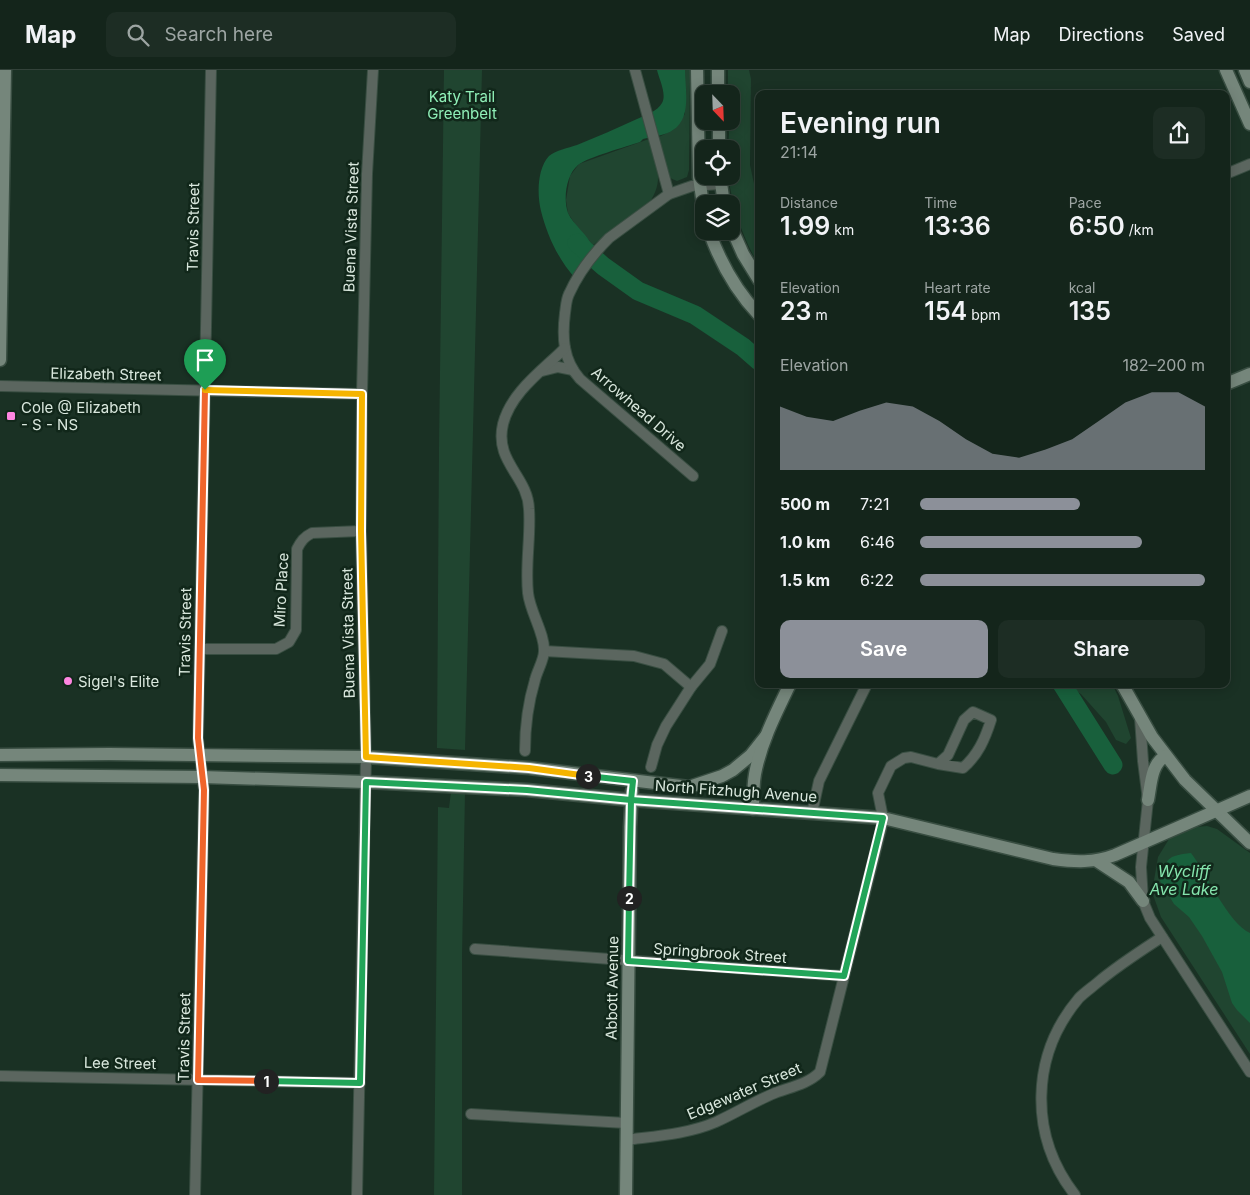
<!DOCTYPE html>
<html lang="en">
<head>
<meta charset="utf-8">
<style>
	:root { --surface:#14251b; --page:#1d2d24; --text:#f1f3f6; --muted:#9da5a3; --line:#33423a; --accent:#8c9099 }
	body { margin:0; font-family:Inter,sans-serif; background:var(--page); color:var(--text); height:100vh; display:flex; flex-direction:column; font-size:19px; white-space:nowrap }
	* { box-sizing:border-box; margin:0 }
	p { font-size:16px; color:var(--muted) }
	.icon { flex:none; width:28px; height:28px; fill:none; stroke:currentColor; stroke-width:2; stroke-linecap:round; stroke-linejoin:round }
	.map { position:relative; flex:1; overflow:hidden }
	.panel { position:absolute; left:755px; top:20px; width:475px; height:598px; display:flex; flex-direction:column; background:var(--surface); border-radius:10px; box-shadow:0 2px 12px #0003,0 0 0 1px var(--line) }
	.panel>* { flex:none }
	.needle { width:32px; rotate:157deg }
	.fabs { position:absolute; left:695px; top:15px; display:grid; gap:10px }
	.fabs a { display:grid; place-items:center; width:45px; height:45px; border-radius:10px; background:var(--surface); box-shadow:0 2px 12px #0003,0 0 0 1px var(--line); font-size:25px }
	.pin { position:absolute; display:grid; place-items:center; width:42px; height:42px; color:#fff; margin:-51px -21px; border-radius:50% 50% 50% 0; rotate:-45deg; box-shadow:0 0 5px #0007 }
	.pin .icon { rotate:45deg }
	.km { position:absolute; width:25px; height:25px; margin:-12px; border-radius:50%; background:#222; color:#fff; font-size:14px; line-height:25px; text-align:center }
	.round { display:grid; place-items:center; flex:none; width:52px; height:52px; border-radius:10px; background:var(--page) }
	.overview { display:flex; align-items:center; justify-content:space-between; height:85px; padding:0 25px }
	h1 { font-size:28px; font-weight:600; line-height:38px }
	.stats { display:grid; grid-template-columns:repeat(3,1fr); gap:8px; height:85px; padding:5px 25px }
	.stats div { display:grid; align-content:center }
	.stats b { font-size:25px; font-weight:600 }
	.stats small { font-size:14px; font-weight:400 }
	.stats p { font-size:14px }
	.chart { height:140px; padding:10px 25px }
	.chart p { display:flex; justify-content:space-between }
	.chart svg { width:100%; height:90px; margin-top:5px; fill:var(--accent); opacity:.7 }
	.button { display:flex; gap:10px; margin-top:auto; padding:10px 25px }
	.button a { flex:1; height:58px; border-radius:10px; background:var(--accent); color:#fff; font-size:20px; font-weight:600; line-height:58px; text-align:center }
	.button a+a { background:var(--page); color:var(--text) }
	ul { padding:0 25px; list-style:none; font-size:16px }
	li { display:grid; grid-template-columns:80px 60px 1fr; align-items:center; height:38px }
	li i { height:12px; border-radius:6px; background:var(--accent) }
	header { display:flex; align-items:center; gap:30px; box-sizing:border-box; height:70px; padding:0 25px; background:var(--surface); border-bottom:1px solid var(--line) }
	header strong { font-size:24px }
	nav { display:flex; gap:28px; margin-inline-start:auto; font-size:18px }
	.search { width:350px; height:45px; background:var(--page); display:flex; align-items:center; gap:12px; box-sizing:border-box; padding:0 18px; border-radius:10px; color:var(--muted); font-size:19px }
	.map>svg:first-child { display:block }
</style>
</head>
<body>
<header>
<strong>Map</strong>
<div class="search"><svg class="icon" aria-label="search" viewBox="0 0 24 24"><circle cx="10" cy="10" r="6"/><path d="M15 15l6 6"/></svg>Search here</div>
<nav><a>Map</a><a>Directions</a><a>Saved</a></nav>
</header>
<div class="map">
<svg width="1250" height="1125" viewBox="0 0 1250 1125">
	<rect width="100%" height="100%" fill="#1a3124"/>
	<g fill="#204530">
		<path d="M444,0H482L465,680L437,678L439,379Z"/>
		<path d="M685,0H690L689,100L687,107L677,111L670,108L657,68L673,60L685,44Z"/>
		<path d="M728,0H749L751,9L750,95L759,137L758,194C742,166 733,138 728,106H731V79H728L729,64L728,51H731V24H728Z"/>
		<path d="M649,69C655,92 665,108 651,130L593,175L575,154L568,143L566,130L570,106L579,94Z"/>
		<path d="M1063,614H1112L1118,626L1131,668L1126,674L1116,670L1106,652L1081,624Z"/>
		<path d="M451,722H465L462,887V1125H434L438,737L449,738Z"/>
		<path d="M1207,756L1217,759L1250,783V984L1161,847L1152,822L1158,787L1169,769L1196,757Z"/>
	</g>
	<g fill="#18603c">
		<path d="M657,0H685C685,19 692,48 673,60C667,65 651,67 643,69L640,72C626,77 588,87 578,95C566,105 563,129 568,143C574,156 588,164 593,178L575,208C558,189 547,165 541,141C537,125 537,99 549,86C556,80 568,78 577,75C597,67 617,58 637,49C644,46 658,41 662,33C667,24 659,9 657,0Z"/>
		<path d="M1191,783C1207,804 1228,853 1250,863V953L1237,940L1232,933L1222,902L1202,866L1189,847L1174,834L1160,811C1167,788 1166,786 1191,783Z"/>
	</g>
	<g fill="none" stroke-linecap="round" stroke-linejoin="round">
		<g stroke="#18603c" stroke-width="19">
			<path d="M577,173L603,196L638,221L695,245L743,277L759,291"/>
			<path d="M1062,614L1113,695"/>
		</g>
		<defs>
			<g id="street">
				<path d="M635,0L669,124"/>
				<path d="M1226,104L1250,94"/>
				<path d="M542,301L558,297L573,300"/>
				<path d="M0,316L362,324"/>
				<path d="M693,406L580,309C563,290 562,267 565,243C566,237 566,230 569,224C578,204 594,183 609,168L669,124L692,116L721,114"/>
				<path d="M200,579H276L289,572L296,560L297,479C301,471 304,467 312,463L361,461"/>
				<path d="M544,581L634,586L664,594L691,617"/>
				<path d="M1140,648L1143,691L1148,730L1141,797L1143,831L1150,848L1250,1002"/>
				<path d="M525,681C525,657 528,633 535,610C537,601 544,590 544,581C545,564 530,542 528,523C525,495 531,466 529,439C528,406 494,392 503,354C511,322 543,300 565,278"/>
				<path d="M651,697L657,675L666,656L691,617L710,594L722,561"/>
				<path d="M812,743L819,711L867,614"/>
				<path d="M475,879L844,906"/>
				<path d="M0,1006L360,1013"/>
				<path d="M471,1044L626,1053"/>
				<path d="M626,1070C656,1066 688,1064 716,1052C736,1043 755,1031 775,1023C791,1017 808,1014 820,1002L881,759L883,748L878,723L891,696L904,688L911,687L938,694L948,685L964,650L973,642L991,650C985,669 978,685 963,698L938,694"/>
				<path d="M195,1125L204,720L198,669L211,0"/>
				<path d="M357,1125L366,687L361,461L362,324L367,104L373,0"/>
				<path d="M1075,1125C1029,1066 1030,986 1079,928C1084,923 1091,918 1097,913C1117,896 1139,882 1162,867"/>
			</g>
			<g id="secondary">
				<path d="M697,0L699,107L704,142"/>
				<path d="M718,0V24"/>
				<path d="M1226,0L1250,54"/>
				<path d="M1245,0L1250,12"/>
				<path d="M719,51V79"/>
				<path d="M720,106L724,134"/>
				<path d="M731,157L743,184L759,210"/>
				<path d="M709,161C720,192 736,221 759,245"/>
				<path d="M0,290L5,0"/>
				<path d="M1226,314L1250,304"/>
				<path d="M1122,614L1152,667L1185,710L1250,773"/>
				<path d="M0,685L109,684L366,687L529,698L689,717L722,706L733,700L751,685L766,666"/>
				<path d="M0,705L202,707L366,712L527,720L631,730L883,748L1053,789C1075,792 1094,793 1115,785L1250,726"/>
				<path d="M1148,730C1151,715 1151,693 1166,686"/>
				<path d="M753,739C753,727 753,715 755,704C761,672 776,643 790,614"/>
				<path d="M1097,791L1129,812L1143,831"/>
				<path d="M626,1125L630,757L632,721"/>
			</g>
		</defs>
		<use href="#street" stroke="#394e42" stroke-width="12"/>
		<use href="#secondary" stroke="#394e42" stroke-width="15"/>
		<use href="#street" stroke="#5b665f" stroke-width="10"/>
		<use href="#secondary" stroke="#75867b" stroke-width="12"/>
	</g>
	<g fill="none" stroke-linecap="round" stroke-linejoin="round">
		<defs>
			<path id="split-1" d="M205,320L198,668L204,720L198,1010L266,1011"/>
			<path id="split-2" d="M266,1011L360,1013L366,712L527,720L631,730L629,828"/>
			<path id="split-3" d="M588,706L633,711L631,730L883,748L844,906L628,891L629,828"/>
			<path id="split-4" d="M205,320L362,324L361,461L366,687L529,698L588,706"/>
		</defs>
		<use href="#split-1" stroke="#fff" stroke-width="10"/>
		<use href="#split-2" stroke="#fff" stroke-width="10"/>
		<use href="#split-3" stroke="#fff" stroke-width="10"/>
		<use href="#split-4" stroke="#fff" stroke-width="10"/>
		<use href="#split-1" stroke="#f0652b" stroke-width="6"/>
		<use href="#split-2" stroke="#22a559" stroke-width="6"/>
		<use href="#split-3" stroke="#22a559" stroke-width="6"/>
		<use href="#split-4" stroke="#f5b400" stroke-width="6"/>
	</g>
	<g fill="#fe86e1" stroke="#11271a" stroke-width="2">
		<rect x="6" y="341" width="10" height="10" rx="2.5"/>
		<circle cx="68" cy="611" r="5"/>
	</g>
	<g text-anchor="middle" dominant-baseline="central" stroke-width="5" stroke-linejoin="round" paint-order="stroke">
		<g font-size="15" fill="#90f0b8" stroke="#11271a">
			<text x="462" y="26">Katy Trail<tspan x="462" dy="17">Greenbelt</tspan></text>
		</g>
		<g font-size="15" fill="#d9e7dd" stroke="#11271a">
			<text transform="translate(193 157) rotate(-89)">Travis Street</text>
			<text transform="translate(351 157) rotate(-88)">Buena Vista Street</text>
			<text transform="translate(106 304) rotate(1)">Elizabeth Street</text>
			<text transform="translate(639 339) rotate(41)">Arrowhead Drive</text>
			<text transform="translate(281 520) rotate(-87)">Miro Place</text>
			<text transform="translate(185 562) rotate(-89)">Travis Street</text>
			<text transform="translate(348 563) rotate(-91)">Buena Vista Street</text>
			<text transform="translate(736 721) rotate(4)">North Fitzhugh Avenue</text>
			<text transform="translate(720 883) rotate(4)">Springbrook Street</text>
			<text transform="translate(612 918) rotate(-89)">Abbott Avenue</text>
			<text transform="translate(184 967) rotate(-89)">Travis Street</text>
			<text transform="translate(120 993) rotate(1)">Lee Street</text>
			<text transform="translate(744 1021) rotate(-23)">Edgewater Street</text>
		</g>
		<g font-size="15" fill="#d9e7dd" stroke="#11271a" text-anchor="start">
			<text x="21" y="337">Cole @ Elizabeth<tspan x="21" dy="17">- S - NS</tspan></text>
			<text x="78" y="611">Sigel's Elite</text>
		</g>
		<g font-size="16" font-style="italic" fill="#85e5ad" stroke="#11271a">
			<text x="1184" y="801">Wycliff<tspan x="1184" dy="18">Ave Lake</tspan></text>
		</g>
	</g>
</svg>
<div class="fabs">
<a><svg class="needle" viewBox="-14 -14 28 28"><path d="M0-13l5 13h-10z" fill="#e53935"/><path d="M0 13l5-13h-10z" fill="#9da5a3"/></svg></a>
<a><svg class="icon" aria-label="locate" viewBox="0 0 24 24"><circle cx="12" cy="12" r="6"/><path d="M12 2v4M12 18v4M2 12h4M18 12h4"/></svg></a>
<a><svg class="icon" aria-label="layers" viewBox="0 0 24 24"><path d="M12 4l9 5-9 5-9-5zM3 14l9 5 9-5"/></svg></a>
</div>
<div class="pin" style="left:205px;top:320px;background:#1e9e55"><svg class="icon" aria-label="arrive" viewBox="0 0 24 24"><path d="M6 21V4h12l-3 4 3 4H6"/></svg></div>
<b class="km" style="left:266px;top:1011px">1</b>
<b class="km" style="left:629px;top:828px">2</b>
<b class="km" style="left:588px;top:706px">3</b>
<section class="panel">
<div class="overview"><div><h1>Evening run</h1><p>21:14</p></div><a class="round"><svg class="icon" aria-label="share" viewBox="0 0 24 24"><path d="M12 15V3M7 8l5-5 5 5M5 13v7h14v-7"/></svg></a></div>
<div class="stats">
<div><p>Distance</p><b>1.99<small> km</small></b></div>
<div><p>Time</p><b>13:36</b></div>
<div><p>Pace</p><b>6:50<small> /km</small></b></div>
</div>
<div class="stats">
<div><p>Elevation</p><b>23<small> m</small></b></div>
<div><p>Heart rate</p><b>154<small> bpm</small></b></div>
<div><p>kcal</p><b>135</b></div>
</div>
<div class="chart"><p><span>Elevation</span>182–200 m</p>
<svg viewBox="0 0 160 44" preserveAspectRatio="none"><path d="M0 44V13L10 18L20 20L30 15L40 11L50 13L60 20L70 29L80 36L90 38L100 34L110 29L120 20L130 11L140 6L150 6L160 13V44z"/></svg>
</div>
<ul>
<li><b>500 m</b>7:21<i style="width:56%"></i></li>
<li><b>1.0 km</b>6:46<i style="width:78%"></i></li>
<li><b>1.5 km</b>6:22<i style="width:100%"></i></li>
</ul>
<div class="button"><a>Save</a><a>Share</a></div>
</section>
</div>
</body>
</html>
